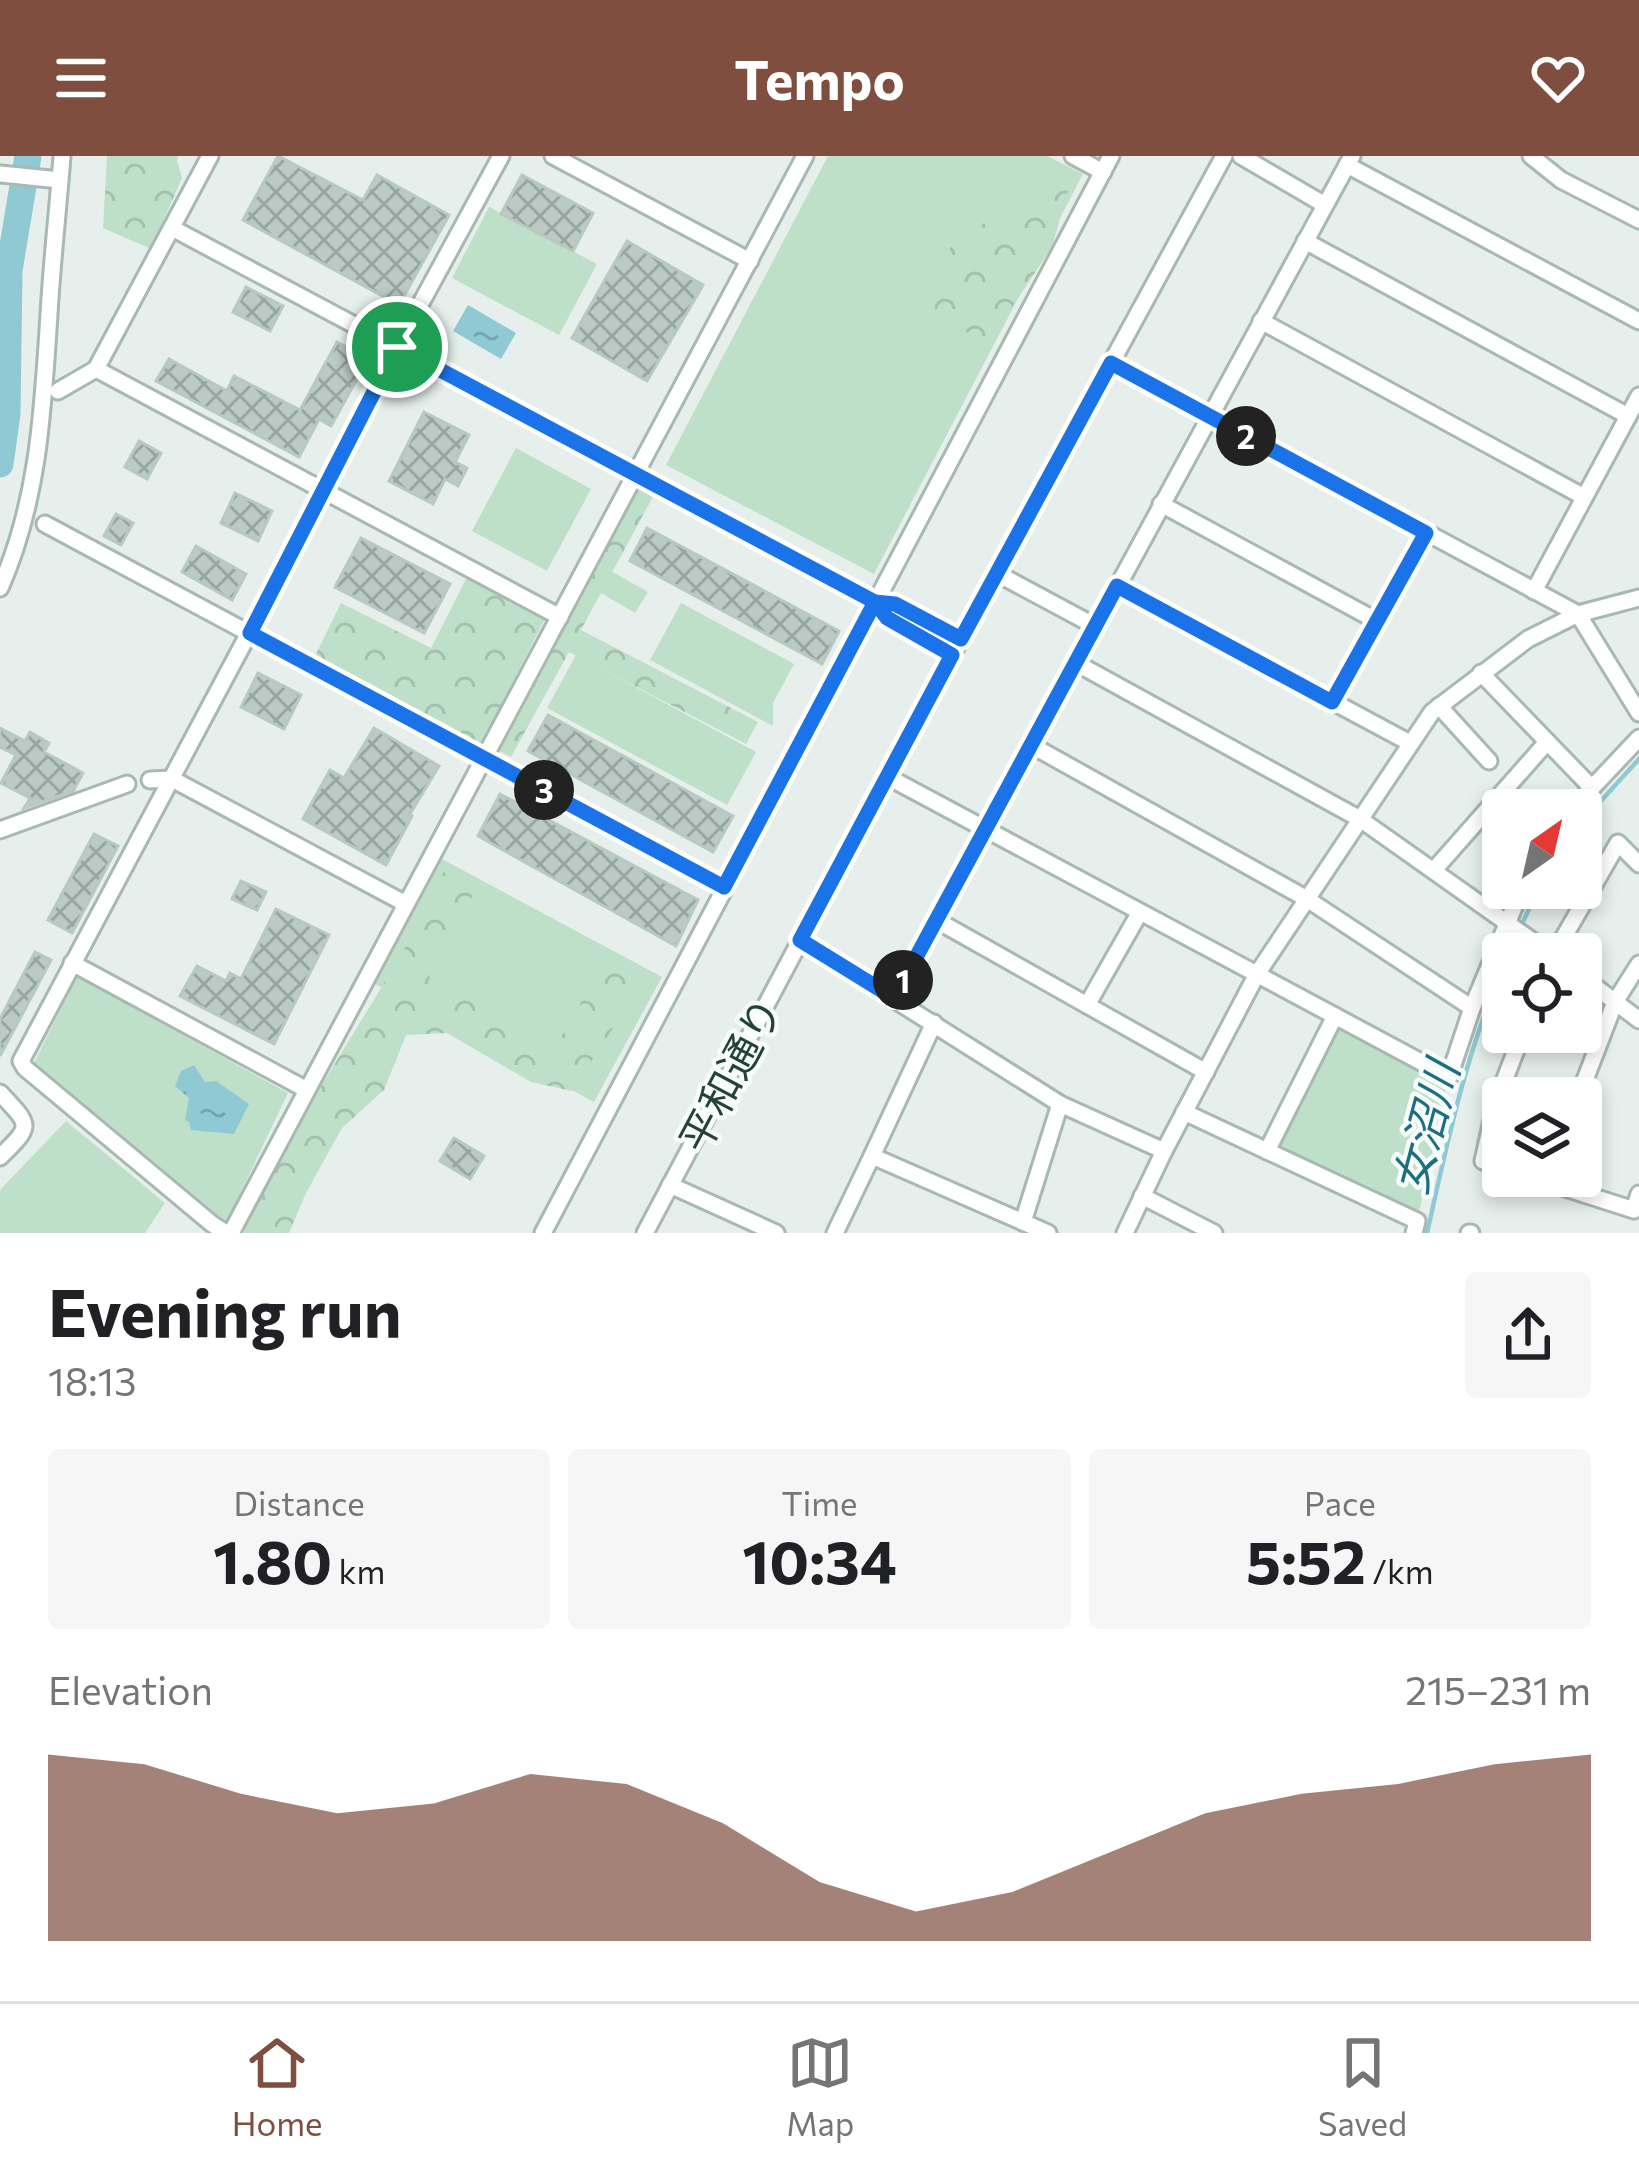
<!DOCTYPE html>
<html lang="en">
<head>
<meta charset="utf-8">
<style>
	:root { --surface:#fff; --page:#f6f6f6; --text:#202124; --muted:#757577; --line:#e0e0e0; --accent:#7f4e3f }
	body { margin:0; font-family:Commissioner,"Noto Sans JP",sans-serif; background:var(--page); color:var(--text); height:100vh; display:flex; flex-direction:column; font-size:45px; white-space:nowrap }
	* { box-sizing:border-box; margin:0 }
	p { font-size:39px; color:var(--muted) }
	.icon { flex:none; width:66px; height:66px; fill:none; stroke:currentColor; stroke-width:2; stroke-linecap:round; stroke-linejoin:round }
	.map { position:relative; height:1077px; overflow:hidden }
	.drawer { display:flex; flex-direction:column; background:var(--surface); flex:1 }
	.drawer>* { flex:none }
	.needle { width:78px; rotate:34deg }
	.fabs { position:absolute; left:1482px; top:633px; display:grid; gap:24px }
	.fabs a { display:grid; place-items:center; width:120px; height:120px; border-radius:12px; background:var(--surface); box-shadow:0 6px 18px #0003; font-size:60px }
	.pin { position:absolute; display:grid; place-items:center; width:102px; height:102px; color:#fff; margin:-51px; border:6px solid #fff; border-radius:50%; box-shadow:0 3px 12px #0007 }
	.km { position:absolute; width:60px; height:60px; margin:-30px; border-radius:50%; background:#222; color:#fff; font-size:33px; line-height:60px; text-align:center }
	.round { display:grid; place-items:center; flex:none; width:126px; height:126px; border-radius:12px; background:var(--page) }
	.summary { display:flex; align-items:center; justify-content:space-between; height:204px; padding:0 48px }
	h1 { font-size:66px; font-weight:700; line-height:90px }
	.metrics { display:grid; grid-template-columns:repeat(3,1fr); gap:18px; height:204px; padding:12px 48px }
	.metrics div { display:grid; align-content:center; border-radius:12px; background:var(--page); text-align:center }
	.metrics b { font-size:60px; font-weight:700 }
	.metrics small { font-size:33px; font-weight:400 }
	.metrics p { font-size:33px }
	.chart { height:336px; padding:24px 48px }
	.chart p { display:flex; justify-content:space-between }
	.chart svg { width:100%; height:216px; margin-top:12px; fill:var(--accent); opacity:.7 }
	header { display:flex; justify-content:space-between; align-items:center; height:156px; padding:0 48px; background:var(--accent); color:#fff; font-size:54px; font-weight:700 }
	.menu { display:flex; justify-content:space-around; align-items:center; height:168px; border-top:3px solid var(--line); background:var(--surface); font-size:33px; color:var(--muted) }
	.menu a { display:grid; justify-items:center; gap:6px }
	.menu .on { color:var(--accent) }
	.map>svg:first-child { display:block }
</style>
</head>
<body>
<header><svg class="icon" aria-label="menu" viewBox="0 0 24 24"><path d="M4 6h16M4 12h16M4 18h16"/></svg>Tempo<svg class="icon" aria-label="heart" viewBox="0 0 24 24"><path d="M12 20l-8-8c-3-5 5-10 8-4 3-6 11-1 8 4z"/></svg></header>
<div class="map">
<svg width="1639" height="1077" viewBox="0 0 1639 1077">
	<defs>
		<pattern id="forest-crowns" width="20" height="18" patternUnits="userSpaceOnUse" patternTransform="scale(3)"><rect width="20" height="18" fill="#bfe0c8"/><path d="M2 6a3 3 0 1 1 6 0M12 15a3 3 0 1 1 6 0" fill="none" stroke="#a4c1ad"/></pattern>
		<pattern id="water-ripples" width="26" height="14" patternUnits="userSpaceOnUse" patternTransform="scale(3)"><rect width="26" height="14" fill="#8ec9d4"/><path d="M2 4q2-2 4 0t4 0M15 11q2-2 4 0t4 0" fill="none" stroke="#74a5ad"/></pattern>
		<pattern id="building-cross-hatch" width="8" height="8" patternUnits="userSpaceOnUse" patternTransform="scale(3)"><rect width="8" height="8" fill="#bbcac4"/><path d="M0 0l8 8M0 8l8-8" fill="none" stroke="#98a6a0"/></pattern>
	</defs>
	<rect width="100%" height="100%" fill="#e6efeb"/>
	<g fill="#bfe0c8">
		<path d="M828,0H1047L1083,18L874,418L666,309Z"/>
		<path d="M489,51L597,108L559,179L452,122Z"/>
		<path d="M516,292L591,333L547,415L472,375Z"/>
		<path d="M611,415L648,436L635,457L599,436Z"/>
		<path d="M681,447L794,508L773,547V570L650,504Z"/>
		<path d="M576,499L756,596L727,649L547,552Z"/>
		<path d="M442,703L662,821L594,946L375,828Z"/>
		<path d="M77,820L288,937L227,1065L205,1051L33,909Z"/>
		<path d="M1335,860L1449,921L1417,1065L1267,995Z"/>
		<path d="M66,965L165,1047L145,1077H0V1034Z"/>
	</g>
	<g fill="url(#forest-crowns)">
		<path d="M107,0H178L177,5L182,22L151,93L103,72Z"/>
		<path d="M1060,17L1069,31L1052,91L991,183L916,162L952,88Z"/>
		<path d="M640,329L655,337L581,474L758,566L746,588L569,496L511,601L496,593Z"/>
		<path d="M467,421L546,461L481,589L313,504L341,447L431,492Z"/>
		<path d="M444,715L475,735L429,821L480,850L517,878L555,889L579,854L583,835L627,803L636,817L615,869L572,935L531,926L447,877L406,879L384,934L342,972L306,1037L289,1077H244L247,1064L326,922L400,801Z"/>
	</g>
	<g fill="url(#water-ripples)">
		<path d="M468,149L516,177L501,203L453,175Z"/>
		<path d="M194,909L205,926L216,925L249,948L234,978L191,974L189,966L185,964L189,942L175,930L181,915Z"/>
	</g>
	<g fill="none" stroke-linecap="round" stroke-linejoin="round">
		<g stroke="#8ec9d4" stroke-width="4.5">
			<path d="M1581,667L1639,603"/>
			<path d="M1521,770L1539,732"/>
			<path d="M1509,798L1517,781"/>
			<path d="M1427,1077C1447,988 1466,896 1503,812"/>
		</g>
		<path stroke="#8ec9d4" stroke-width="27" d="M0,308L7,258L9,114L28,0"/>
	</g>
	<g fill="url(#building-cross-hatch)" stroke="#b8c9c2" stroke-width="3">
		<path d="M278,0L363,44L377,19L449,59L399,149L243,64Z"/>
		<path d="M522,19L593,57L573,95L501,58Z"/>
		<path d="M627,85L703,129L647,225L572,182Z"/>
		<path d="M246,131L283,150L270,175L233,156Z"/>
		<path d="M337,186L368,203L331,270L319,263L299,301L156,225L169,203L227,235L234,220L300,254Z"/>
		<path d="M424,256L469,279L455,306L467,312L458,330L445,323L433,348L389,325Z"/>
		<path d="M139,285L161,297L147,323L125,311Z"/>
		<path d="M235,337L272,355L258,385L221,367Z"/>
		<path d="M116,358L133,367L121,389L104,380Z"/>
		<path d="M647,372L839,475L822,508L630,405Z"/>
		<path d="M361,382L450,428L424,477L335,431Z"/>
		<path d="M196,390L246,418L232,444L182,416Z"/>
		<path d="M258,517L301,539L284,573L241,551Z"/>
		<path d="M548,559L733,660L713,696L528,595Z"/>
		<path d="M0,572L25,585L30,576L49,587L44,596L83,617L73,635L24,652L30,642L1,627L16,599L0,591Z"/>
		<path d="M374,572L439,610L410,658L412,660L386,709L303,663L330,614L344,622Z"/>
		<path d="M500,638L698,744L676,790L478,680Z"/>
		<path d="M94,678L118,690L72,777L48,764Z"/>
		<path d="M241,725L266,736L257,754L232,743Z"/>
		<path d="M276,753L329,779L274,888L180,840L197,810L226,825L230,817L241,823Z"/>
		<path d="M35,796L51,804L0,900V863Z"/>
		<path d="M454,982L484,1000L470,1023L440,1005Z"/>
	</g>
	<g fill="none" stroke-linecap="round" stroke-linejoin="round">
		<defs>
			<g id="minor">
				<path d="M553,0L750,105"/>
				<path d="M1073,0L1103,16"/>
				<path d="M1241,0L1325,49"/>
				<path d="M1531,0L1561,24L1639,64"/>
				<path d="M1347,9L1639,165"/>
				<path d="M0,18L60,24"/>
				<path d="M172,72L875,446"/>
				<path d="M1305,85L1628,260"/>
				<path d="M1261,165L1584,341"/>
				<path d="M1111,207L1578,458L1639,557"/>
				<path d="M96,213L560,461"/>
				<path d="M58,235L96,213L210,0"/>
				<path d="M1161,348L1377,465"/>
				<path d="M45,368L725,732"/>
				<path d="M998,418L1095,470"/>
				<path d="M1117,430L1410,587"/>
				<path d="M0,432C39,344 43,252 49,158C52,105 58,53 62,0"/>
				<path d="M1534,435L1639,240"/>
				<path d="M952,499L888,462L875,446L895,448L961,483"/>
				<path d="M1076,507L1360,663L1551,798"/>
				<path d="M1481,517L1592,632"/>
				<path d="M1332,546L1426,377"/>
				<path d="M1439,550L1489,605"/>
				<path d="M1031,589L1307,743L1472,852"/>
				<path d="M888,621L1449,921L1472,852L1522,732"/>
				<path d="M150,624L172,623L406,748"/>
				<path d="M1571,654L1639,582"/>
				<path d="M0,674L127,628"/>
				<path d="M1434,714L1547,586"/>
				<path d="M936,764L1206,916"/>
				<path d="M800,784L1060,948L1164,995"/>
				<path d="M1554,798L1618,687L1639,708"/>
				<path d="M72,807L307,934"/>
				<path d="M1581,820L1639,864"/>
				<path d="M894,841L1352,0"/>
				<path d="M1087,849L1140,756"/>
				<path d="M0,937C31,970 33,969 0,1001"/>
				<path d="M1578,942L1615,846L1639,808"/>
				<path d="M1184,956L1417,1065L1414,1077"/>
				<path d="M1267,995L1335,860"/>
				<path d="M872,1000L934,867"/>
				<path d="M1503,1012L1483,1005L1496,946L1523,876"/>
				<path d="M1528,1020L1634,1054L1639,1038"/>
				<path d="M670,1029L776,1077"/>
				<path d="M1142,1040L1214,1077"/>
				<path d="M1023,1066L1060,948"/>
				<path d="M226,1077L212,1068L25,912L21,905L249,477L397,191L501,0"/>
				<path d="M231,1077L805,0"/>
				<path d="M543,1077L1111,0"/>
				<path d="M645,1077L952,499L1224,0"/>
				<path d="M835,1077L872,1000L1048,1077"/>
				<path d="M1125,1077L1164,995L1257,818L1432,556L1528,483L1578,458L1639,442"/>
				<path d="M1469,1077H1471"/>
			</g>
		</defs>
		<use href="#minor" stroke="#a8b8b2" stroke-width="21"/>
		<use href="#minor" stroke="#fff" stroke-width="15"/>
	</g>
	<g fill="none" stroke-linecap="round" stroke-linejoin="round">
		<defs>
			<path id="route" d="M397,191L875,446L887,462L952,499L800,784L894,842L1117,430L1332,546L1426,377L1111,207L961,483L895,448L875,446L724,731L250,477L397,191"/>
		</defs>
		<use href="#route" stroke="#fff" stroke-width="24"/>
		<use href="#route" stroke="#1a73e8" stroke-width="15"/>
	</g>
	<g text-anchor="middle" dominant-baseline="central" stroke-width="9" stroke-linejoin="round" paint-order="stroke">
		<g font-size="42" fill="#24423a" stroke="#f7fbf9">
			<text transform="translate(729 918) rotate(-62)">平和通り</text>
		</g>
		<g font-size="45" font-style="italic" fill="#1c6f80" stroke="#f7fbf9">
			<text transform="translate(1424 971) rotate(-75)">女沼川</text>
		</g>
	</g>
</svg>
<div class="fabs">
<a><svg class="needle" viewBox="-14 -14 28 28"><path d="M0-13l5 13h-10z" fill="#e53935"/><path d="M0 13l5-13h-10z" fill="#757577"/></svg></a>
<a><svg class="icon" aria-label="locate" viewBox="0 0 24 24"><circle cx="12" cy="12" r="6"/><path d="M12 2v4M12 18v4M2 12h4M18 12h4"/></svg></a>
<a><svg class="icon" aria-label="layers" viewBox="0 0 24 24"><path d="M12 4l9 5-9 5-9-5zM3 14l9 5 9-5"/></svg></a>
</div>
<div class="pin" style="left:397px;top:191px;background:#1e9e55"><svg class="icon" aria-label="arrive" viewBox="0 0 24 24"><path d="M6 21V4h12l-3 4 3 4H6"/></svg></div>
<b class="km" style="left:903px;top:824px">1</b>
<b class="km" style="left:1246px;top:280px">2</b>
<b class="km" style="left:544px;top:634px">3</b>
</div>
<section class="drawer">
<div class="summary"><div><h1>Evening run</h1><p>18:13</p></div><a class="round"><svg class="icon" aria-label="share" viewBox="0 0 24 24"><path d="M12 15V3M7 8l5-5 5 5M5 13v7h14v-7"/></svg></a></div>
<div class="metrics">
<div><p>Distance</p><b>1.80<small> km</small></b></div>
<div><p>Time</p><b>10:34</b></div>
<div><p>Pace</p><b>5:52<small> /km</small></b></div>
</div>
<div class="chart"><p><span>Elevation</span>215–231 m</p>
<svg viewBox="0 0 160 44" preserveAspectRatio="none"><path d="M0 44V6L10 8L20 14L30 18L40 16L50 10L60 12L70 20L80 32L90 38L100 34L110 26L120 18L130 14L140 12L150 8L160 6V44z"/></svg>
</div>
</section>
<nav class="menu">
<a class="on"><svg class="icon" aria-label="home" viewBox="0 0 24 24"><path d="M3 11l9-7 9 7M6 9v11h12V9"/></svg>Home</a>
<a><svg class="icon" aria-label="map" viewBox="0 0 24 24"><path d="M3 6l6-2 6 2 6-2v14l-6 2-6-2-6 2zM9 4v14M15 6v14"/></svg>Map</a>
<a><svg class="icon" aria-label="saved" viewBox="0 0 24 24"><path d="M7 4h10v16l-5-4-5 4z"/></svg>Saved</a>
</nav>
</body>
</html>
